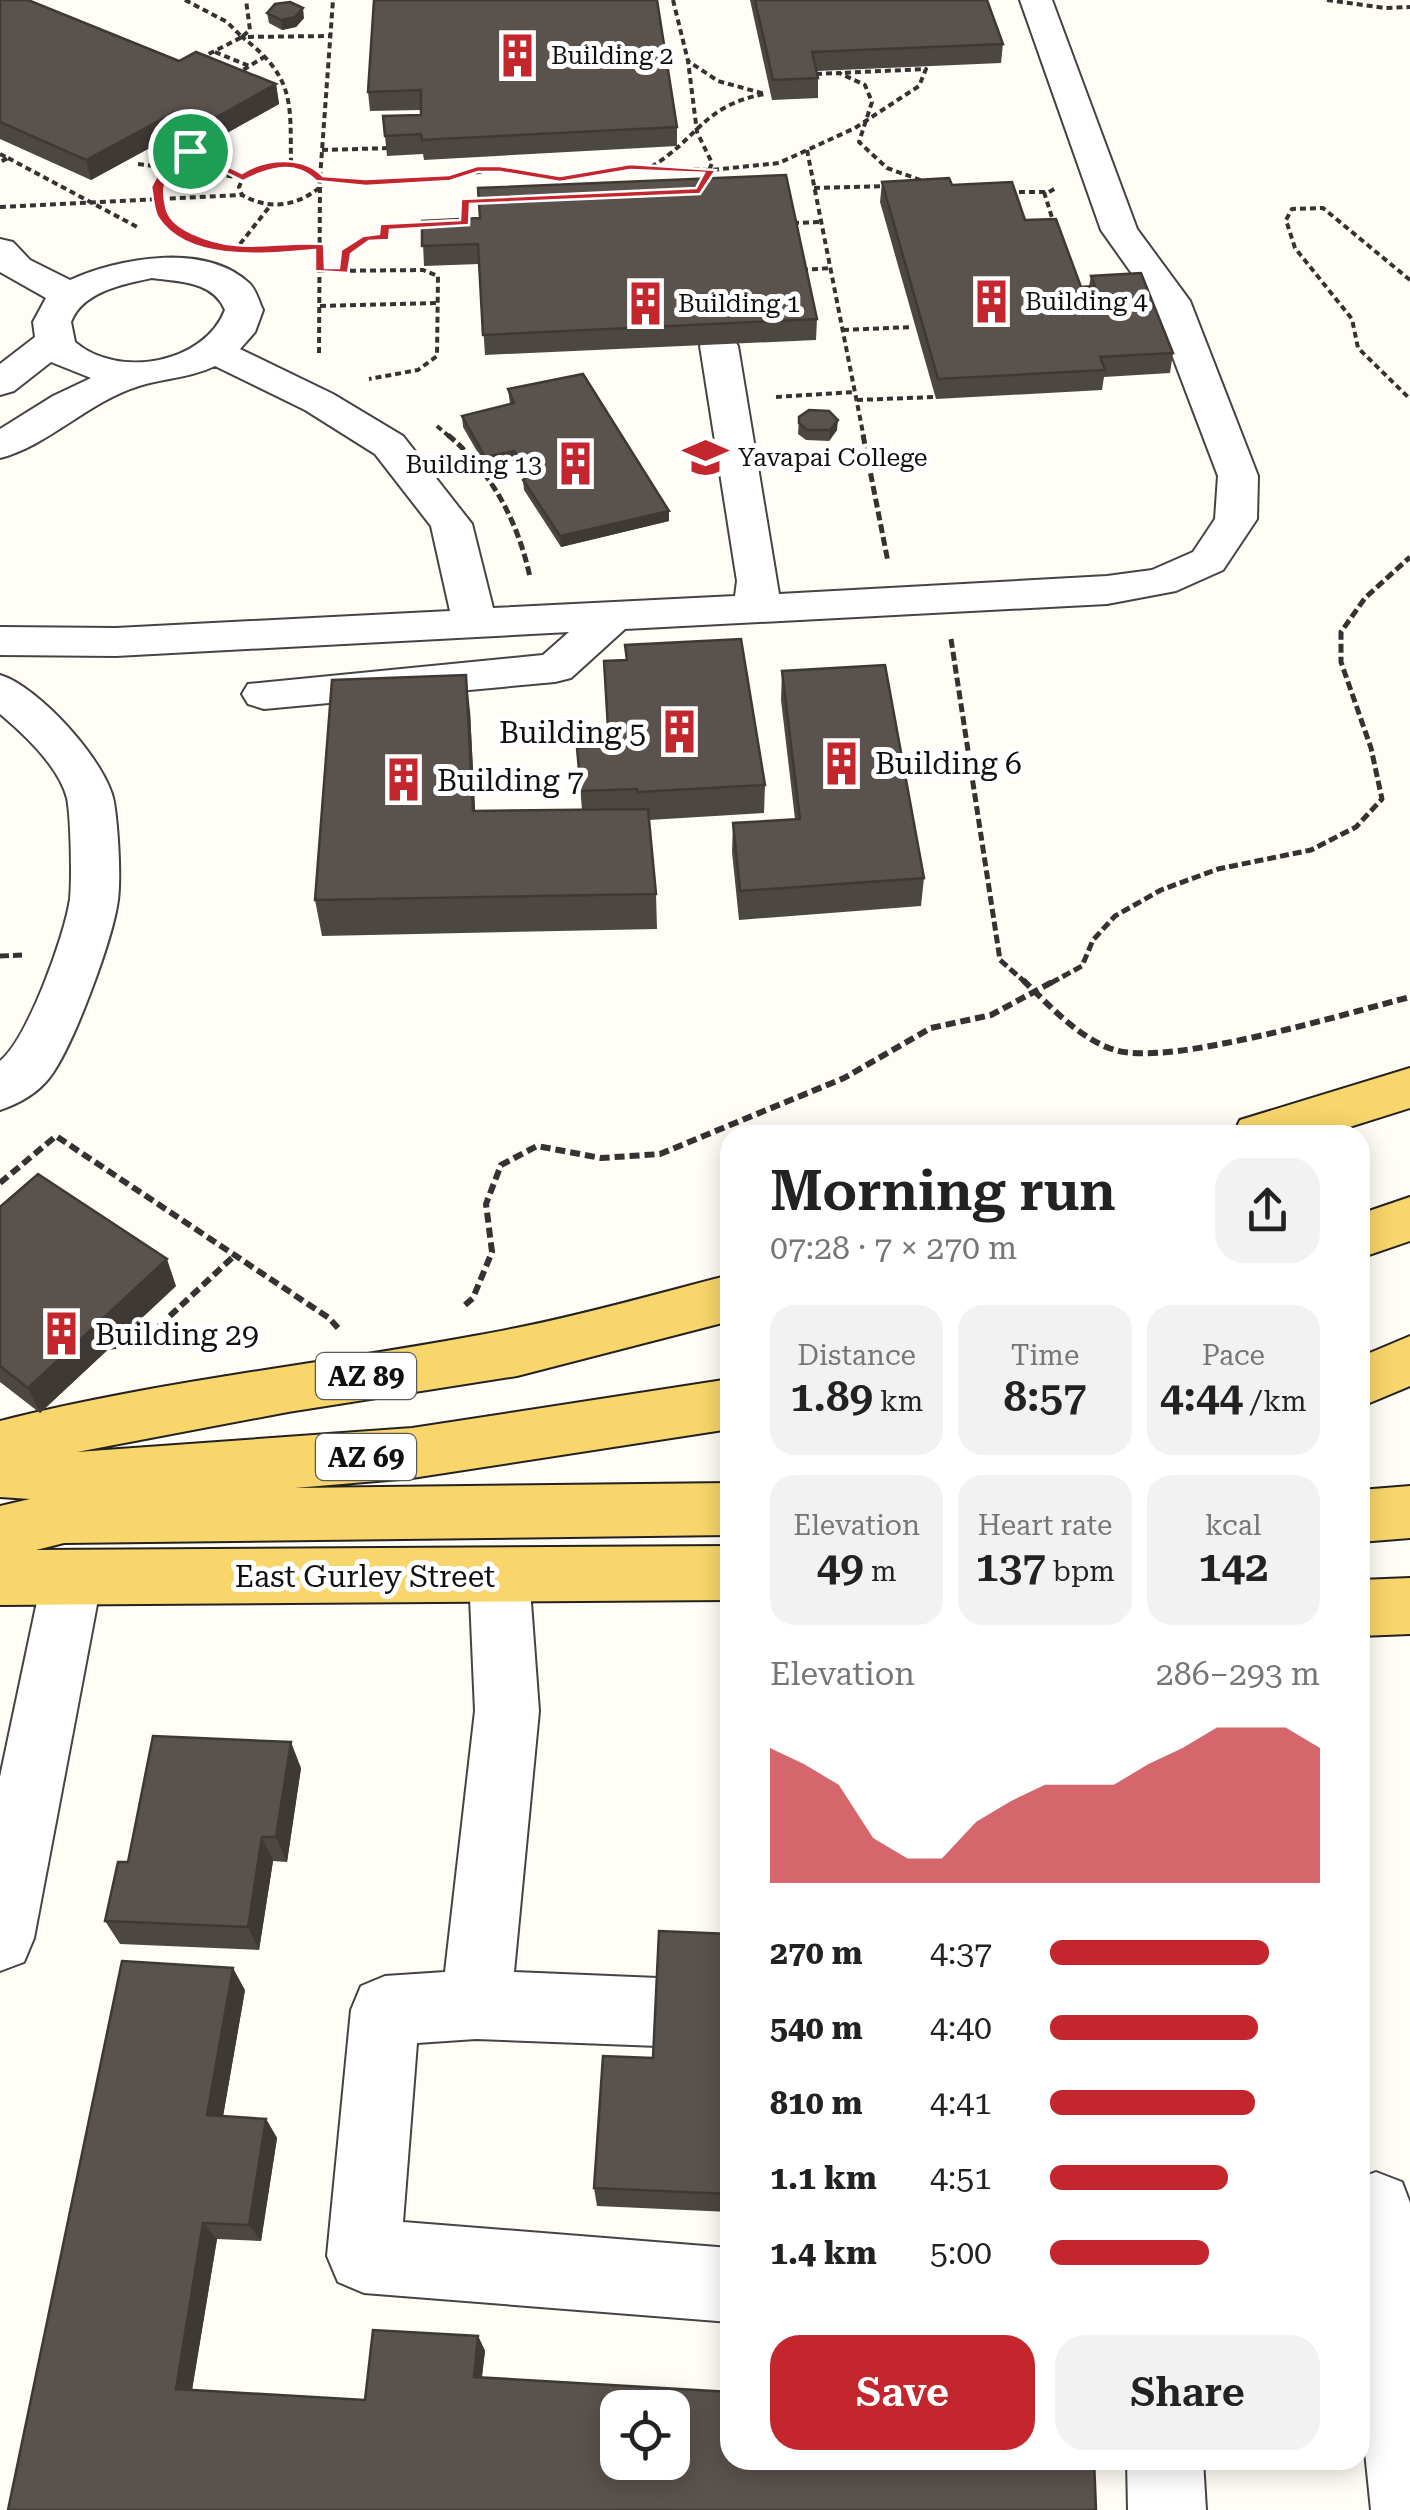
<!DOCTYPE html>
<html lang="en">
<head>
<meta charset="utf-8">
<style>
	:root { --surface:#fff; --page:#f2f2f2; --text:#222; --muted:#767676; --accent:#c4262e }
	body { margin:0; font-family:"Roboto Serif",serif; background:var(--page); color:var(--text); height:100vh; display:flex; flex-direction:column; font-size:38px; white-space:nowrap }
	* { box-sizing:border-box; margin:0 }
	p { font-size:32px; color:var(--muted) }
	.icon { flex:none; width:55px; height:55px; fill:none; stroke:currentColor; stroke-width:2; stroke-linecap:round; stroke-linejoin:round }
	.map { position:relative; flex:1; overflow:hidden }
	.drawer { position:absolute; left:720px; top:1125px; width:650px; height:1345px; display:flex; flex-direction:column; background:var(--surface); border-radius:30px; box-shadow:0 5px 25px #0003 }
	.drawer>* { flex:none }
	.fabs { position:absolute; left:600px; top:2390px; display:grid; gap:20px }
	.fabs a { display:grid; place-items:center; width:90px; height:90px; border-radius:20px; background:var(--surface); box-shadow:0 5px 25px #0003; font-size:50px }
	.pin { position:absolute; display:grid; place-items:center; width:85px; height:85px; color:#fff; margin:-42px; border:5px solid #fff; border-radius:50%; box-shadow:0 2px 10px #0007 }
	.round { display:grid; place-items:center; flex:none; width:105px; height:105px; border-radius:30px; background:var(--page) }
	.head { display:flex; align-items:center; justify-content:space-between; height:170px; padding:0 50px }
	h1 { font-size:55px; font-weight:600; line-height:75px }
	.metrics { display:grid; grid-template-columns:repeat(3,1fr); gap:15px; height:170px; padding:10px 50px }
	.metrics div { display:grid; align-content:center; border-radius:25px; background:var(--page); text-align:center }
	.metrics b { font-size:42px; font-weight:600 }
	.metrics small { font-size:28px; font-weight:400 }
	.metrics p { font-size:28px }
	.chart { height:280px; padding:20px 50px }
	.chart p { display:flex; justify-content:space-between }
	.chart svg { width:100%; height:180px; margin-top:10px; fill:var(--accent); opacity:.7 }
	.primary-button { display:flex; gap:20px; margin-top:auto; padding:20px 50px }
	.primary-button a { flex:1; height:115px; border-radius:30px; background:var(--accent); color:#fff; font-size:40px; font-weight:600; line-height:115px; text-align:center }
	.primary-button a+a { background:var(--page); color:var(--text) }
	ul { padding:0 50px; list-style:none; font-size:32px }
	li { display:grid; grid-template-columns:160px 120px 1fr; align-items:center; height:75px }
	li i { height:25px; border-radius:12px; background:var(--accent) }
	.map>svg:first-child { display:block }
</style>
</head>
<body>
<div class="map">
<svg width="1410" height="2510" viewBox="0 0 1410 2510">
	<rect width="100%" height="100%" fill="#fffdf5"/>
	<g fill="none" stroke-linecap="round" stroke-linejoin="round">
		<defs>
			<g id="minor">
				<path d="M1020,0H1052L1137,229L1190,301L1258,476L1257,519L1223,570L1176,591L1107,604L625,629L571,678L555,682L264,709L248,704L242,694L248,684L543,655L569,632L116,656L0,655V627L116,628L450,611L431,526L375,454L305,410L215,366C190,378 165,378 139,386C89,401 48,446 0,458V429L53,396L91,378L51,362L14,391L0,395V364L35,337L33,322L46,298L0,272V239L13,242L30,260L70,280C118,258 205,242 249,283C256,289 259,302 263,310L255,332L240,349L333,394L403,436L472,524L493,608L735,596L737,581L700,346L705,338L719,334L733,338L738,346L779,594L1107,576L1152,570L1193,552L1215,519L1218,476L1152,302L1101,230ZM152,278C180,282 213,281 225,310C204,364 118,379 75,342L71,322C82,292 123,284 152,278Z"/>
				<path d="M0,675C38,686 107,762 114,802C118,827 121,875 118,900C113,939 73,1047 50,1077C38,1093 18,1104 0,1110V1061C27,1040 65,935 70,899C72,880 71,817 67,798C59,767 24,734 0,714Z"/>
				<path d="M499,1548L521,1556L529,1575L539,1711L514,1972L658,1978L682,1988L692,2012L682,2036L658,2046L476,2039L417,2043L403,2222L730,2248V2322L364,2293L338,2282L327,2256L351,2010L361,1986L385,1976L445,1972L475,1711L469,1575L477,1556Z"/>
				<path d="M72,1551L94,1559L102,1578L34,1938L24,1962L0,1971V1777L42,1578L50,1559Z"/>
				<path d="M1376,2172L1402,2182L1410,2203V2510H1371L1360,2403V2178Z"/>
				<path d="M1127,2460H1203L1206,2510H1128Z"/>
			</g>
			<g id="major">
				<path d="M1410,1068V1108L1324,1135H1233L1240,1120Z"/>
				<path d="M1410,1197V1241L1360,1258V1214Z"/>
				<path d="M730,1275V1321L517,1376L288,1412L77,1452L412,1428L730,1379V1429L412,1478L295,1488L730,1483V1535L64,1543L36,1550L730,1546V1600L0,1605V1506L30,1499L0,1497V1421C170,1378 344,1362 516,1328C588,1314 659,1293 730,1275Z"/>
				<path d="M1410,1336V1386L1360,1407V1357Z"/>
				<path d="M1410,1486V1538L1360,1542V1490Z"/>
				<path d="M1410,1578V1634L1360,1636V1580Z"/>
			</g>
		</defs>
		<use href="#minor" stroke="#444" stroke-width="4"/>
		<use href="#major" stroke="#222" stroke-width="4"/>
		<g stroke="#333" stroke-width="4" stroke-dasharray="6 4" stroke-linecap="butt">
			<path d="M185,0L227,22L242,37L201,58"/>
			<path d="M673,0L688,61L697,132L712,163L703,186"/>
			<path d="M1327,0L1385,8L1410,7"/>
			<path d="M243,36L250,30L246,0"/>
			<path d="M215,52L249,66"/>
			<path d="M816,74L839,73L865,85L872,102L859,142L887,168L923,181"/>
			<path d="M235,75L264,57"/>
			<path d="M322,150L391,148"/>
			<path d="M807,150L864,438"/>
			<path d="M190,151L243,178L170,168Z"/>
			<path d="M0,154L8,158L0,162"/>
			<path d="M8,158L139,228"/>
			<path d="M138,164L170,168"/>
			<path d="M273,164L310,169L320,179L319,188C295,207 269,210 242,195L239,187L243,178Z"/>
			<path d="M291,164C290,104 296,78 242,37L331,36"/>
			<path d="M651,167C699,138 703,105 765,94L718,81L688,61"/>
			<path d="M170,168L156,195L164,215L175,226"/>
			<path d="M320,178L333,0"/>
			<path d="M814,188L888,186"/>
			<path d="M1009,192H1049L1056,188"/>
			<path d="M1044,192L1054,224"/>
			<path d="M0,207L242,195"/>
			<path d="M462,223H466L465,201L487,200"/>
			<path d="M793,223L821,222"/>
			<path d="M240,244L270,206"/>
			<path d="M257,252L320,246"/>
			<path d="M802,270L831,268"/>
			<path d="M320,271L423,270L438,276L437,356L418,370L369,379"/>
			<path d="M344,271L345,252L367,238L385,237L384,227L429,225"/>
			<path d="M1410,280L1323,208L1292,209L1286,220L1295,248L1352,319L1358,348L1410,399"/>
			<path d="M320,306L438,303"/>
			<path d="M843,330L912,327"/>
			<path d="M319,353L320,179L410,182L500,169L560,179L630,167L711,170L779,163L855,128L919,86L926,69L839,73"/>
			<path d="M776,397L855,392"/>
			<path d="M857,400L935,397"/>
			<path d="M437,426L451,438"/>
		</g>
		<g stroke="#333" stroke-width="5" stroke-dasharray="9 4" stroke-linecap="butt">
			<path d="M448,435C492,472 518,522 530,577"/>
			<path d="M863,435L888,562"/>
			<path d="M951,639L1000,960L1026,983"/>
			<path d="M0,956L24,955"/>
			<path d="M1051,983L1082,966L1093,940L1115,916L1161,890L1218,869L1311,850L1356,827L1382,799L1371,748L1341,662V632L1365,598L1410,557"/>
		</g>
		<g stroke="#333" stroke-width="6" stroke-dasharray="10 5" stroke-linecap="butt">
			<path d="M1023,980C1049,1005 1079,1039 1115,1050C1171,1067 1347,1013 1410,997"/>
			<path d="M0,1183L56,1136L329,1318L338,1328"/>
			<path d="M465,1305L473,1298L492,1252L486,1204L501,1165L537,1146L601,1158L660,1154L844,1078L931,1028L991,1015L1056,980"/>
			<path d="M106,1347L140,1344L235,1255"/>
		</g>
		<use href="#minor" fill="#fff" fill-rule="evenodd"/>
		<use href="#major" fill="#f9d66b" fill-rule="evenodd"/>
	</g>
	<g fill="#4d4742">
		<path d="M0,0L179,61L276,84L279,104L209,143L179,132L91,180L0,139Z"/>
		<path d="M374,0L677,127V146L424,160L423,154L387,156L383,116L421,115V110L370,111L368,92Z"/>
		<path d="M750,0H987L1003,44L1001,63L817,71L818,78V98L772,100Z"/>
		<path d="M267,13L304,18L296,27L282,30L269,23Z"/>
		<path d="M882,182L952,185L1025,220L1081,287L1089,286L1091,276L1173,353L1170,373L1104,377L1102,390L936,399L880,202Z"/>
		<path d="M422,221L817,319L816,340L485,355L479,264L424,266Z"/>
		<path d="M508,389L669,521L561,547L524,490L523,480L527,477L515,461L486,467L463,427L462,416L510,404Z"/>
		<path d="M799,417L837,430L829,441L806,440L798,434Z"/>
		<path d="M625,645L765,785L764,813L649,820L656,894L657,929L322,936L315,900L470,711L475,811L582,810L577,748L609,745L626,660Z"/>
		<path d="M782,671L924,878L921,906L739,920L732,852L733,823L795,819L781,700Z"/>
		<path d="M0,1207L176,1286L40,1413L0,1382Z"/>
		<path d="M301,1768L287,1862L273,1861L259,1950L120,1944L105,1921L128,1862Z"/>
		<path d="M730,1934V2212L597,2206L594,2188L653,2058Z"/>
		<path d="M245,1990L223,2116L266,2119L277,2138L261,2241L217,2239L192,2390L365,2400L478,2336L485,2351L482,2377L8,2510Z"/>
	</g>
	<g fill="#3f3936">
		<path d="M303,8L304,18L296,27L282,30L281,20Z"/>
		<path d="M276,84L279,104L209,143L206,123Z"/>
		<path d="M175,112L179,132L91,180L86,160Z"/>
		<path d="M838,420L837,430L829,441L830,430Z"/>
		<path d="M514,451L515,461L486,467L485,457Z"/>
		<path d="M669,511V521L561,547L560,536Z"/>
		<path d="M466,675L470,711L477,847L473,811Z"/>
		<path d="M167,1259L176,1286L40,1413L28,1388Z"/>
		<path d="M291,1742L301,1768L287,1862L276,1837Z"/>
		<path d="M262,1837L273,1861L259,1950L248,1927Z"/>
		<path d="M233,1968L245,1990L220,2134L207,2115Z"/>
		<path d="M266,2119L277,2138L261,2241L249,2225Z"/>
		<path d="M203,2223L217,2239L190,2402L176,2389Z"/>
		<path d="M478,2336L485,2351L480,2390L474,2377Z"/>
	</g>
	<g fill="#5a524d" stroke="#3f3936" stroke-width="2.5" fill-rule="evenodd">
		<path d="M0,0H28L179,61L196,52L276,84L206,123L175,112L86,160L0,122Z"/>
		<path d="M374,0H657L677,127L422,140L421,134L385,136L383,116L421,115V90L368,92Z"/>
		<path d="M755,0H987L1003,44L812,52L818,78L773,80Z"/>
		<path d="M290,2L303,8L295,17L281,20L267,13L275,4Z"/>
		<path d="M786,175L817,319L483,335L478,244L422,246V221L480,218L478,188Z"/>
		<path d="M949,178L952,185L1012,182L1025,220L1056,219L1081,287L1095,286L1091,276L1141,273L1173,353L1100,357L1105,370L938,379L882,182Z"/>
		<path d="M583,374L669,511L560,536L523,480L531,473L514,451L485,457L462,416L514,403L508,389Z"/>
		<path d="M809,410L829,411L838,420L830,430H807L799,423V417Z"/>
		<path d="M741,639L765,785L638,792L637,789L581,791L577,748L609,745L604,661L627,660L625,645Z"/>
		<path d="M885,665L924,878L740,891L733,823L800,819L782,671Z"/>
		<path d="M466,675L473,811L648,809L656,894L315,900L332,680Z"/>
		<path d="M38,1174L167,1259L28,1388L0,1366V1207Z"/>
		<path d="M153,1736L291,1742L276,1837H262L248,1927L105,1921L118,1862H128Z"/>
		<path d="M659,1931L730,1934V2194L594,2188L603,2056L653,2058Z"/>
		<path d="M122,1961L233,1968L207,2115L266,2119L249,2225L203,2223L176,2389L365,2400L373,2330L478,2336L474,2377L730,2392V2460H1094L1096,2510H8ZM618,2408H672V2462H618Z"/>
	</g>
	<path fill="#c4262e" stroke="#fff" stroke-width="2.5" fill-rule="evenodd" d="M190,148L242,173C265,158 303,155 323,176L366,179L449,175L477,166H500L560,176L630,164L716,170L700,194L470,204L469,225L390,230L389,240L369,241L351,254L348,273L315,271V250C269,254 188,264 158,218C153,210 153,196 151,187L162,166ZM190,155L243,181C267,169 294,159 316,181L366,186L450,181L478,172H500L560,182L630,170L704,173L696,188L461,199L460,220L380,224L379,234L363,236L341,250L339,268H325L324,244C274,240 242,256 192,233C181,228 168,219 166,206C160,180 169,171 190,155Z"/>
	<defs>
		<symbol id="building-bare" viewBox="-9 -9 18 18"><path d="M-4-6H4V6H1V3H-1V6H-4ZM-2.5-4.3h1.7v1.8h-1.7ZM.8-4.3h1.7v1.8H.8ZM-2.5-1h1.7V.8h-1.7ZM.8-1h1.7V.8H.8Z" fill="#c4262e" stroke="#fff" stroke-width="2.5" paint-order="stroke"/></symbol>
		<symbol id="university-bare" viewBox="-9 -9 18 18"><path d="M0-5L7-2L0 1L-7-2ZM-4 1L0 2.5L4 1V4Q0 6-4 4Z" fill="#c4262e" stroke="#fff" stroke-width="2.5" paint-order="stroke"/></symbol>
	</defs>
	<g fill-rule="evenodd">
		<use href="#building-bare" x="486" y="24" width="63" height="63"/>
		<use href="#building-bare" x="960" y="270" width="63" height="63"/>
		<use href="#building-bare" x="614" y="272" width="63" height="63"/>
		<use href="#university-bare" x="674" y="426" width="63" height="63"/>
		<use href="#building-bare" x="544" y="432" width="63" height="63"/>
		<use href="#building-bare" x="648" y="700" width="63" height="63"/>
		<use href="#building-bare" x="810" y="732" width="63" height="63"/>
		<use href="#building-bare" x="372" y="748" width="63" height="63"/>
		<use href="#building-bare" x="30" y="1302" width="63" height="63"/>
	</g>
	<g text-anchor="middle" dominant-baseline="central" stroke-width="10" stroke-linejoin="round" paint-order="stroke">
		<g font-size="25" fill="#111" stroke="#fff" text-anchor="start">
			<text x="551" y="55">Building 2</text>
			<text x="1025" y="301">Building 4</text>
			<text x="678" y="303">Building 1</text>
			<text x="738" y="457">Yavapai College</text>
			<text x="542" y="464" text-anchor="end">Building 13</text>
		</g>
		<g fill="#fff" stroke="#585858" stroke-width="2.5">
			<rect x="316" y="1353" width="100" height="46" rx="8"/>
			<rect x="316" y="1434" width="100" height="46" rx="8"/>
		</g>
		<g font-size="28" font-weight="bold" fill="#111">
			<text x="366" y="1376">AZ 89</text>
			<text x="366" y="1457">AZ 69</text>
		</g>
		<g font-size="30" fill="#111" stroke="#fff" text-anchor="start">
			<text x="646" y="732" text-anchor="end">Building 5</text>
			<text x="875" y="763">Building 6</text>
			<text x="437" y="780">Building 7</text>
			<text x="95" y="1334">Building 29</text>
		</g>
		<g font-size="30" fill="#111" stroke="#fff">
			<text x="365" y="1576">East Gurley Street</text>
		</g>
	</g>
</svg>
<div class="fabs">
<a><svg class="icon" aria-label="locate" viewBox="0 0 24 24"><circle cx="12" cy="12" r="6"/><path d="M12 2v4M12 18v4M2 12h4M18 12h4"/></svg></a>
</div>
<div class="pin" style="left:190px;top:151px;background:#1e9e55"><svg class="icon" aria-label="arrive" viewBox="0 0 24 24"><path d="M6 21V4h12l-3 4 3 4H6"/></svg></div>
<section class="drawer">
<div class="head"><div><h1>Morning run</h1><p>07:28 · 7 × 270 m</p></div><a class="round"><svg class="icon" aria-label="share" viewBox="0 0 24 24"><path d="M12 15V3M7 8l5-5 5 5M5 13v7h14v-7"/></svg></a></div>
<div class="metrics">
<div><p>Distance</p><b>1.89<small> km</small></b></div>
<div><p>Time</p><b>8:57</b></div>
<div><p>Pace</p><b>4:44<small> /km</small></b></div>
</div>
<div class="metrics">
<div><p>Elevation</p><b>49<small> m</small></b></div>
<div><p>Heart rate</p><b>137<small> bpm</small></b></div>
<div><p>kcal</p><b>142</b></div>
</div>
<div class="chart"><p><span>Elevation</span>286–293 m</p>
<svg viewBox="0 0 160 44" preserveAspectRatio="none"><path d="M0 44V11L10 15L20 20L30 33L40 38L50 38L60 29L70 24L80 20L90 20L100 20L110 15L120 11L130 6L140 6L150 6L160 11V44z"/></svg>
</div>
<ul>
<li><b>270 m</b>4:37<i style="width:81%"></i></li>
<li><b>540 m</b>4:40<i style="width:77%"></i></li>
<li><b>810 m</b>4:41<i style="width:76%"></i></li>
<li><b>1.1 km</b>4:51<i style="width:66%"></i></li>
<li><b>1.4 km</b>5:00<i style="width:59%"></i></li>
</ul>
<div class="primary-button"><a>Save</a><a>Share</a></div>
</section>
</div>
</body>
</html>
